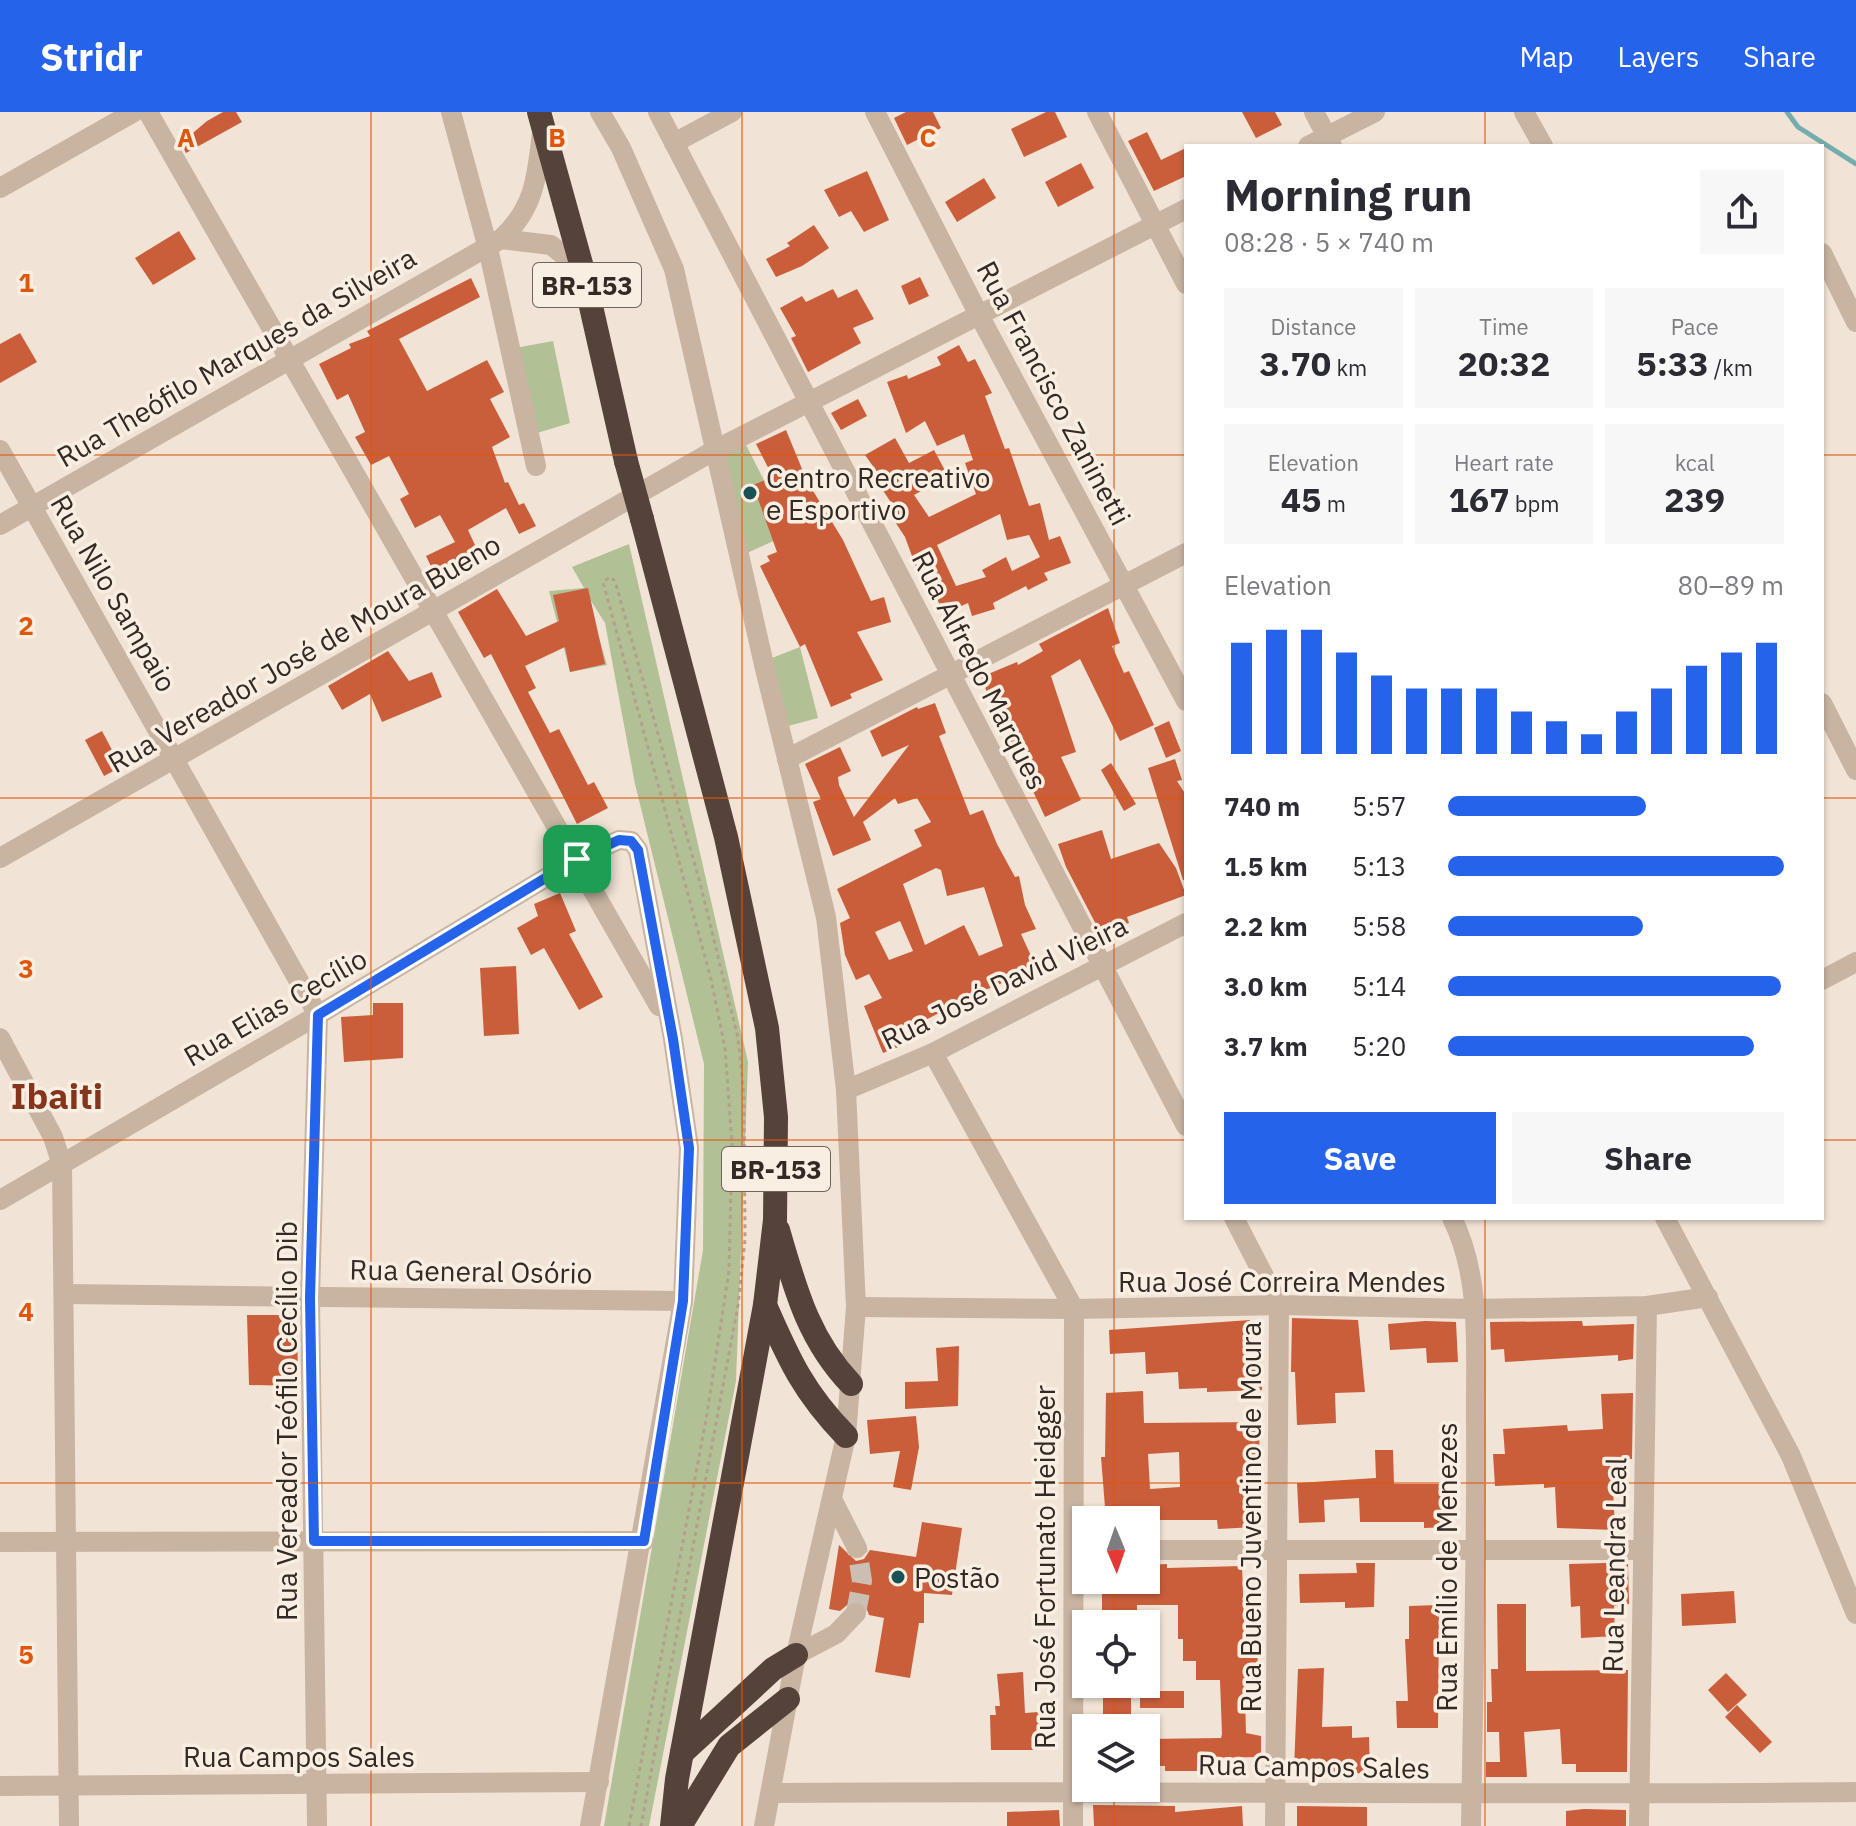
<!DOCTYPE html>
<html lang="en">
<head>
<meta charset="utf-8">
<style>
	:root { --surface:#fff; --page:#f7f7f7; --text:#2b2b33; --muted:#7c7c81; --accent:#2563eb }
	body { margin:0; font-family:"IBM Plex Sans",sans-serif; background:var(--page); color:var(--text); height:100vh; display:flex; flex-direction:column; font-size:30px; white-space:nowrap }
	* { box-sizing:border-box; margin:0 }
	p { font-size:26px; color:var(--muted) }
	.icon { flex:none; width:44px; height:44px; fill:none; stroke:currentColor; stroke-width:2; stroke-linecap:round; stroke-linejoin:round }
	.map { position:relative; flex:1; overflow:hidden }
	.sheet { position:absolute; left:1184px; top:32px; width:640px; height:1076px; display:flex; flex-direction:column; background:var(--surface); border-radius:0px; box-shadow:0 2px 6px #0004 }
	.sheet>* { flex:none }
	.needle { width:52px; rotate:178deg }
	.controls { position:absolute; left:1072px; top:1394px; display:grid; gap:16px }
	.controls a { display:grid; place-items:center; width:88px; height:88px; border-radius:0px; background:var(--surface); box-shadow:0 2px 6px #0004; font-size:40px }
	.pin { position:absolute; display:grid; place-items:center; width:68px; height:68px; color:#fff; margin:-34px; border-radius:16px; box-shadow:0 4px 12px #0006 }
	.round { display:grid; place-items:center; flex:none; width:84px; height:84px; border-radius:0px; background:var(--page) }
	.summary { display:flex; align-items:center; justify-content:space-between; height:136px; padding:0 40px }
	h1 { font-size:44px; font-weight:700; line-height:60px }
	.figures { display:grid; grid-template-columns:repeat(3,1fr); gap:12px; height:136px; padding:8px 40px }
	.figures div { display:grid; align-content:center; border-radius:0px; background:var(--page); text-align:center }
	.figures b { font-size:34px; font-weight:700 }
	.figures small { font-size:22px; font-weight:400 }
	.figures p { font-size:22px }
	.chart { height:224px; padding:16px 40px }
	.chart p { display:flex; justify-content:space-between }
	.chart svg { width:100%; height:144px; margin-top:8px; stroke:var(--accent); stroke-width:6 }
	.cta { display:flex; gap:16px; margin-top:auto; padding:16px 40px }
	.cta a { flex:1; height:92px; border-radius:0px; background:var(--accent); color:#fff; font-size:32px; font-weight:700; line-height:92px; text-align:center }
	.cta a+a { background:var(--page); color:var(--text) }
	ul { padding:0 40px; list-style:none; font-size:26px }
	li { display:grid; grid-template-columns:128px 96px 1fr; align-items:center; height:60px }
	li i { height:20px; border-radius:10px; background:var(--accent) }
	header { display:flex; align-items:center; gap:48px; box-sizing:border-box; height:112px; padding:0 40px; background:var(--accent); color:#fff }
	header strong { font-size:38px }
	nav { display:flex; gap:44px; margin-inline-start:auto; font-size:28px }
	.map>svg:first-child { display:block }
</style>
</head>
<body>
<header>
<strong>Stridr</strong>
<nav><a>Map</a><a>Layers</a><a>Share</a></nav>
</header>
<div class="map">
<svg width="1856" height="1714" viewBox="0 0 1856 1714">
	<rect width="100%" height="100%" fill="#f1e4d6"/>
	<g fill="#b2c096">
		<path d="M553,229L570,311L534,322L515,236Z"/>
		<path d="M745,331L791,421L745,442L720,341Z"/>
		<path d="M629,432L748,950L736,1269L649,1714H604L703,1138L704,952L635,672L605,511L586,481L607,553L570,560L549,479L584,476L572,455Z"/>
		<path d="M800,535L818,606L788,614L772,546Z"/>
	</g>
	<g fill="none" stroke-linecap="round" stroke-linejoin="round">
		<path stroke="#74acaf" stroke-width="5" d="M1787,0L1798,15L1856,52"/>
	</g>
	<g fill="#ca5e3b" fill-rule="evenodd">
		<path d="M223,0H236L242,10L186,41L181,31L207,9Z"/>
		<path d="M906,0H933L941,16L907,33L894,6Z"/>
		<path d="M1046,0H1055L1067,25L1024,45L1011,17Z"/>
		<path d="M1242,0H1275L1282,13L1256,26Z"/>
		<path d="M1147,20L1161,48L1186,36V64L1154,79L1128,29Z"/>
		<path d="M1081,51L1094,76L1058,95L1045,70Z"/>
		<path d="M867,59L889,108L864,120L851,99L839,105L824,78Z"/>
		<path d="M984,66L996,86L957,110L945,90Z"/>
		<path d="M814,113L829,136L802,154L776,165L766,147L790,134L787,131Z"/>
		<path d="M179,119L196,147L153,173L135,146Z"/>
		<path d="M920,165L929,184L909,193L901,174Z"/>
		<path d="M471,166L480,185L399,227L427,279L487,248L504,280L490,287L510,325L492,335L505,371L508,370L519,393L524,391L536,414L519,422L506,396L468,418L481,446L437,467L426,444L455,430L440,403L415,416L400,387L409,382L389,344L371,353L355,325L365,320L348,282L337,288L319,252L351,236L349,232L370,224L367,219Z"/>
		<path d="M833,177L838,186L857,177L874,207L853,216L861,231L808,260L791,226L796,224L780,196L802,184L806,190Z"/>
		<path d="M20,221L37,250L0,271V232Z"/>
		<path d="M959,233L968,250L975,247L992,281L985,284L1005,337L1009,336L1029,394L1040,391L1049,428L1060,424L1071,451L1044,461L1048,468L1028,478L1026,474L993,491L995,497L972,504L968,491L944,502L926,463L920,466L905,425L886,396L892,392L880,374L885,371L865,343L895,326L909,351L934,338L948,364L914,383L929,405L976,382L965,351L973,348L964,322L937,334L925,309L906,321L887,270L907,263L908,267L941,253L937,245ZM1000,402L1007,428L1029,423L1040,445L1012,459L1006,445L982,458L986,465L956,474L937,433Z"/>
		<path d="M858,287L867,304L841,318L831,301Z"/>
		<path d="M786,318L807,369L843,428L871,489L884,485L891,510L857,520L883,568L850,582L852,586L831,595L805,532L800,535L760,454L770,449L767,444L777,440L753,373L773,365L756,332Z"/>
		<path d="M588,476L605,552L570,560L565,535L525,554L536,576L528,580L550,621L559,617L588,673L594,670L608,696L577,712L491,542L484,546L458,500L497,477L526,524L559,509L553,483Z"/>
		<path d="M1108,496L1120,531L1112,534L1124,561L1129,559L1154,613L1120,629L1080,547L1051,564L1076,640L1061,645L1081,688L1045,705L1032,677L1021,635L1014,638L995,586L990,588L981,565L1017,550L1018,553L1043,539L1039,532Z"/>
		<path d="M388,539L409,569L432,560L442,585L382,610L370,582L342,598L328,574Z"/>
		<path d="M935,591L946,621L939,624L970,703L983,698L997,732L1015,765L1019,764L1025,793L1036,817L1021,822L1037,857L943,895L945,898L896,923L901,934L883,941L864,894L882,886L869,862L856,868L845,843L840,811L850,806L837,777L922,734L914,718L931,710L917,686L898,692L895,686L863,710L871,728L833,744L813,690L821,687L805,652L840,635L851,659L838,665L839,673L854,705L909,633L882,645L870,619L917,595L918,597ZM936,756L941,758L947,784L984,775L1003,834L979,844L964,813L925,833L903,772ZM900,809L913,839L889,848L875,820Z"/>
		<path d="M1169,609L1181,639L1166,646L1154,616Z"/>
		<path d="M102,619L121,655L104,664L85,628Z"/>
		<path d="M1175,647L1182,668L1177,669L1186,683V768H1183L1148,656Z"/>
		<path d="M1111,651L1136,692L1124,699L1101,658Z"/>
		<path d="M1102,718L1111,747L1159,731L1176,756L1186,783L1127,805L1129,811L1100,820L1066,755L1058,732Z"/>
		<path d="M560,781L576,819L569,822L603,885L579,898L544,836L531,843L517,816L538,804L534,792Z"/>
		<path d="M516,854L519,922L484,924L480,856Z"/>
		<path d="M373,891H403V946L344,950L341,905L373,903Z"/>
		<path d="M247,1203H297L298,1274L249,1273Z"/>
		<path d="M1292,1206L1358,1208L1365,1280L1335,1281L1336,1311L1297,1313L1295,1260H1291Z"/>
		<path d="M1250,1208L1251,1246H1261L1262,1278L1207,1280V1276L1179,1277L1178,1260L1146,1262L1145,1240L1110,1242L1109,1218Z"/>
		<path d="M1425,1209L1456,1210L1458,1250L1427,1251L1426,1236L1390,1238L1388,1212Z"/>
		<path d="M1582,1209L1583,1214L1634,1212L1633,1247L1618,1249V1243L1505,1250L1504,1237L1491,1238L1490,1210Z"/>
		<path d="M959,1234L958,1294L905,1297V1270L938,1269L936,1236Z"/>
		<path d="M1143,1279L1144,1311L1259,1310L1260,1375H1254L1256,1415L1218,1417L1217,1408H1106L1101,1345H1105L1106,1281ZM1179,1340L1180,1375L1150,1377L1148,1342Z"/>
		<path d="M1633,1281L1632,1347H1618L1620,1377H1613L1615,1418L1557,1416L1555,1375L1544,1376V1372L1495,1374L1493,1342H1505L1503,1317L1567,1313L1568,1319L1603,1317L1601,1282Z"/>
		<path d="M916,1304L919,1335L911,1378L893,1375L900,1339L870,1342L867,1308Z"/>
		<path d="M1375,1338H1393L1394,1372H1453L1455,1415L1424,1416V1410H1360L1359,1386L1324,1388L1325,1410L1299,1411L1297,1371L1376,1366Z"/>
		<path d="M922,1410L962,1416L952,1483L924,1481V1511H919L910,1566L875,1560L884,1506L869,1503L865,1492L858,1488L852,1489L840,1499L829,1497L839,1433L856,1449L864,1447L870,1438L916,1445Z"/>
		<path d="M1356,1451H1375L1374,1495L1345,1496V1490L1300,1491L1299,1462L1357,1461Z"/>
		<path d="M1605,1451L1628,1452L1629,1492L1614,1494L1615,1524L1581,1526L1580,1494L1571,1495L1569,1452Z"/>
		<path d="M1167,1452V1456L1242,1454L1245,1534H1257L1258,1555H1251V1585H1245L1246,1621L1261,1624V1645L1201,1646L1202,1659H1165V1654H1146V1627L1221,1626L1222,1622L1220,1568H1196V1549H1183V1527H1178V1493H1137V1512H1102V1482H1098V1468H1146V1453Z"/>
		<path d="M1734,1479L1736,1511L1682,1514L1681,1482Z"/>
		<path d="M1497,1492H1526V1559L1628,1558L1627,1660H1576V1652H1562L1560,1617L1524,1620L1527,1665H1486V1650H1500L1499,1620H1487V1590H1492L1491,1557H1498Z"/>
		<path d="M1439,1493L1438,1616H1397L1396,1589H1408L1405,1527H1409V1494Z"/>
		<path d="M1324,1556L1322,1615L1352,1614V1626L1369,1625L1370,1661L1331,1662V1656L1294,1657L1298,1557Z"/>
		<path d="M1023,1560L1025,1601L1051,1599V1638H991L990,1603H996L995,1594H1000L997,1562Z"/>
		<path d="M1726,1561L1747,1583L1728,1600L1708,1578Z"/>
		<rect x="1140" y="1579" width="44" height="17"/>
		<rect x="1103" y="1584" width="28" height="29"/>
		<path d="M1737,1593L1772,1630L1760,1641L1725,1605Z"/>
		<path d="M1093,1693L1175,1694V1700L1242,1694L1243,1714H1094Z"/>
		<path d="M1297,1694L1367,1695V1714H1297Z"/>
		<path d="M1584,1697L1626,1698V1714H1566V1699Z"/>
		<path d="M1059,1698L1060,1714H1007V1700Z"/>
	</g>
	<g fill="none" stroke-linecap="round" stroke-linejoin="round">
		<path stroke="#cbbfb3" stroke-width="20" stroke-dasharray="20 10" stroke-linecap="butt" d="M856,1501L862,1469L857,1436"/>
		<path stroke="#b59e8c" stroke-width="3" stroke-dasharray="4 4" stroke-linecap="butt" d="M629,1714L706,1308L729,1159L732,1032L725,936L711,867L603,470L610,465L615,469L700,771L738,926L744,984L745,1128L738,1193L641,1714"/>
		<g stroke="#c9b4a2" stroke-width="20">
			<path d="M148,0L659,894"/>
			<path d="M451,0L488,136L536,354"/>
			<path d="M600,0L621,36L674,157L765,557L826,805L846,978L856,1195L846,1324L796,1543L764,1714"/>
			<path d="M658,0L1186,1014"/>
			<path d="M875,0L979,203L1186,589"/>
			<path d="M1097,0L1186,172"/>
			<path d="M1314,0L1332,34"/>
			<path d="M1524,0L1543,34"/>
			<path d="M674,31L732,0"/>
			<path d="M1308,34L1375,0"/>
			<path d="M0,76L134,0"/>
			<path d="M501,127L551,133L583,159"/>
			<path d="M1822,141L1856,210"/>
			<path d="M0,338L318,903L310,1186L317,1714"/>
			<path d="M0,413L501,127C535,96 537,64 542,20"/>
			<path d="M1822,591L1856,658"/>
			<path d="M787,647L1186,441"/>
			<path d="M0,746L715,338L1186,97"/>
			<path d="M1822,868L1856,850"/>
			<path d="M0,926L53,1025L62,1053L69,1714"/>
			<path d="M933,941L1074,1197L1073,1714"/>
			<path d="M846,978L933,941L1186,811"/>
			<path d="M0,1088L318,903L577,747L619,728L631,729L638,738L673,927L689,1036L683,1189L590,1714"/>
			<path d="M1234,1106L1279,1193L1275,1714"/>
			<path d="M1452,1106C1483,1168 1475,1243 1476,1310C1477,1445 1473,1579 1471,1714"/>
			<path d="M1665,1106L1791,1344L1856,1502"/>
			<path d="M65,1182L683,1189"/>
			<path d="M856,1195L1074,1197L1279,1193L1474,1197L1647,1194L1708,1185"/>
			<path d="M832,1387L857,1436"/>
			<path d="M0,1430L644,1429"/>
			<path d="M1146,1438H1642"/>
			<path d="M796,1543L836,1522L856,1501"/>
			<path d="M0,1674L599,1670"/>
			<path d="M771,1681C1133,1678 1494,1684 1856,1680"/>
			<path d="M1639,1714L1647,1194"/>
		</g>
		<g stroke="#55433b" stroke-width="24">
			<path d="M539,0L583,159L626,349"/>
			<path d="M642,407L726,725L767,916L776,1005L775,1108L765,1193L677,1667L672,1714"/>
			<path d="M778,1118C795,1176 808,1227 851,1272"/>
			<path d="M765,1193C789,1248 804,1281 846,1324"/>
			<path d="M682,1641L773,1557L796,1543"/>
			<path d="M680,1714L729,1634L788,1587"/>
		</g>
		<path stroke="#55433b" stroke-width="24" d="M626,349L642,407"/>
	</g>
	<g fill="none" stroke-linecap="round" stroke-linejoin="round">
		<defs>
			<path id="route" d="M619,728L631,729L638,738L673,927L689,1036L683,1189L644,1429H314L310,1186L318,903L577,747Z"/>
		</defs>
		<use href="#route" stroke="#fff" stroke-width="16"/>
		<use href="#route" stroke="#2563eb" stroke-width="10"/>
	</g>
	<path fill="none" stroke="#df570d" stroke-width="2" stroke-opacity="0.55" d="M371,0V1714M742,0V1714M1114,0V1408M1485,0V34M0,343H1186M1822,343H1856M0,686H1186M1822,686H1856M0,1028H1186M1822,1028H1856M1485,1106V1714M0,1371H1856M1114,1468V1512M1114,1572V1616M1114,1676V1714"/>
	<g fill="#195155" stroke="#f9eee2" stroke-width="3">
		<circle cx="750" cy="381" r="8"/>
		<circle cx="898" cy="1465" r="8"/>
	</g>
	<g text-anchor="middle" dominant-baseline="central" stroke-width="7" stroke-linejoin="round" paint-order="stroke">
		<g fill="#f9eee2" stroke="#6e645e" stroke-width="2">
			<rect x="533" y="151" width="108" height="44" rx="6"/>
			<rect x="722" y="1035" width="108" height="44" rx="6"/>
		</g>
		<g font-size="26" font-weight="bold" fill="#332925">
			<text x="587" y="173">BR-153</text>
			<text x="776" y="1057">BR-153</text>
		</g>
		<g font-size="28" fill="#332925" stroke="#f9eee2">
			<text transform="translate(236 245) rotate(-30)">Rua Theófilo Marques da Silveira</text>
			<text transform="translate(1054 281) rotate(62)">Rua Francisco Zaninetti</text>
			<text transform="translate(114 481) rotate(60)">Rua Nilo Sampaio</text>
			<text transform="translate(304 541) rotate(-30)">Rua Vereador José de Moura Bueno</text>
			<text transform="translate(980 558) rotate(63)">Rua Alfredo Marques</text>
			<text transform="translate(1004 870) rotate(-26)">Rua José David Vieira</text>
			<text transform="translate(275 895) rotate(-30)">Rua Elias Cecílio</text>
			<text transform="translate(471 1159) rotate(1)">Rua General Osório</text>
			<text x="1282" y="1169">Rua José Correira Mendes</text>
			<text transform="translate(286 1309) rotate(-90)">Rua Vereador Teófilo Cecílio Dib</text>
			<text transform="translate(1250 1405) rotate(-90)">Rua Bueno Juventino de Moura</text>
			<text transform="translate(1614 1453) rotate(-89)">Rua Leandra Leal</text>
			<text transform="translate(1044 1455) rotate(-90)">Rua José Fortunato Heidgger</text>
			<text transform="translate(1446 1455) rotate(-90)">Rua Emílio de Menezes</text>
			<text x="299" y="1644">Rua Campos Sales</text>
			<text transform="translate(1314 1654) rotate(1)">Rua Campos Sales</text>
		</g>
		<g font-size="28" fill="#332925" stroke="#f9eee2" text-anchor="start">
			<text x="766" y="365">Centro Recreativo<tspan x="766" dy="32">e Esportivo</tspan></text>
			<text x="914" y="1465">Postão</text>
		</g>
		<g font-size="36" font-weight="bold" fill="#84351c" stroke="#f9eee2">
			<text x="57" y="983">Ibaiti</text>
		</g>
	</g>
	<g font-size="26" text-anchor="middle" font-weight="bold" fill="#df570d" stroke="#f9eee2" stroke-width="7" stroke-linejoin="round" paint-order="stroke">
		<text x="186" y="35">A</text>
		<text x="557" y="35">B</text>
		<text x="928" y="35">C</text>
		<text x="26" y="180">1</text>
		<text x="26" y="523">2</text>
		<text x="26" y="866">3</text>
		<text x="26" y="1209">4</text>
		<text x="26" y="1552">5</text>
	</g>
</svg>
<div class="controls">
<a><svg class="needle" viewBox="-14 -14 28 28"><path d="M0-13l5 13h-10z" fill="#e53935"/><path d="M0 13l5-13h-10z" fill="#7c7c81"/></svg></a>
<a><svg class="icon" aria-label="locate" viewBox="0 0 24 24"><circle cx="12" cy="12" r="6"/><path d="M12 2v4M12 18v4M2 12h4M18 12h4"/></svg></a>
<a><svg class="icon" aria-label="layers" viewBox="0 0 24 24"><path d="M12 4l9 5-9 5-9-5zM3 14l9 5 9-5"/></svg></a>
</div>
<div class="pin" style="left:577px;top:747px;background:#1e9e55"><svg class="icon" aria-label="arrive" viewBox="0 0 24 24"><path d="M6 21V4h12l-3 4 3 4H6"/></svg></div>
<section class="sheet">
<div class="summary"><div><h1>Morning run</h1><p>08:28 · 5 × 740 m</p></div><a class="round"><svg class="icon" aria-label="share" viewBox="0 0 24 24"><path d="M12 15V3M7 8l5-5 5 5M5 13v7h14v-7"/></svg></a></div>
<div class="figures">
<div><p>Distance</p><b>3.70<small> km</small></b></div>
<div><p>Time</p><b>20:32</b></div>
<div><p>Pace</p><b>5:33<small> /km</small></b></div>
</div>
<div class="figures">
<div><p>Elevation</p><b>45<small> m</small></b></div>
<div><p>Heart rate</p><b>167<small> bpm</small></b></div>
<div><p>kcal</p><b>239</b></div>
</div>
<div class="chart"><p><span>Elevation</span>80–89 m</p>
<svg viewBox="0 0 160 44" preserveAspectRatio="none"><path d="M5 44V10M15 44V6M25 44V6M35 44V13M45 44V20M55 44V24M65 44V24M75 44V24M85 44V31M95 44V34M105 44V38M115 44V31M125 44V24M135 44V17M145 44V13M155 44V10"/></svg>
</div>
<ul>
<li><b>740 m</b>5:57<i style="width:59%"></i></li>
<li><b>1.5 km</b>5:13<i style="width:100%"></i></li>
<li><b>2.2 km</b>5:58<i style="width:58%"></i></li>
<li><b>3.0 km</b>5:14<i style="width:99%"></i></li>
<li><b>3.7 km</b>5:20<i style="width:91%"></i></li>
</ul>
<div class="cta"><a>Save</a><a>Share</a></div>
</section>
</div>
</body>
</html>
